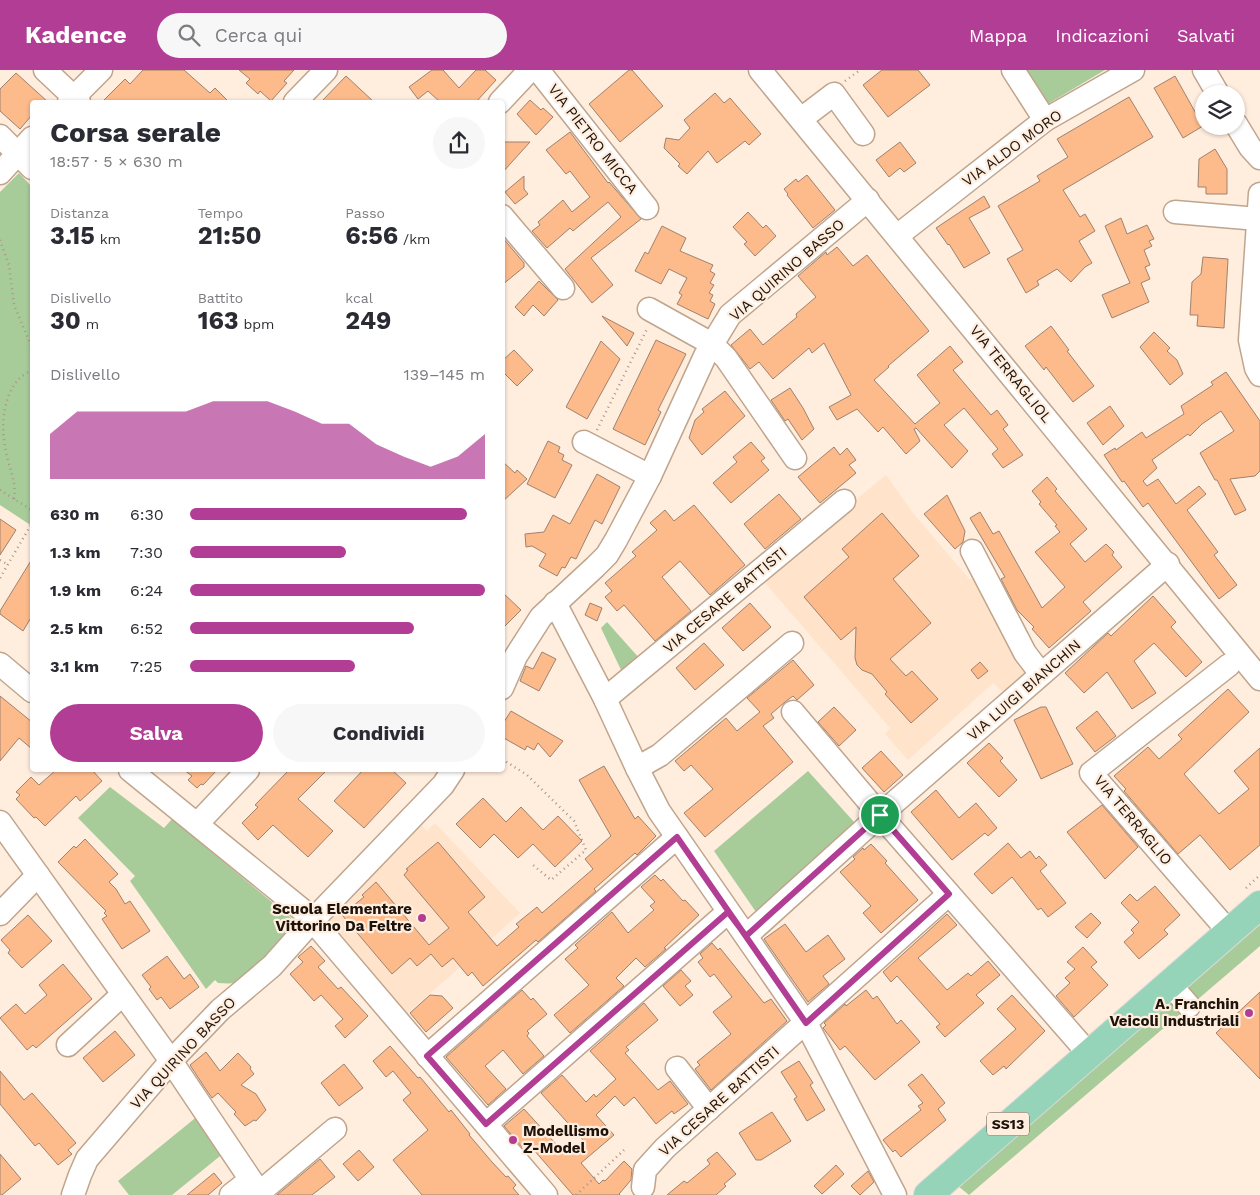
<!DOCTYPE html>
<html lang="it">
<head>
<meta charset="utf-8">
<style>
	:root { --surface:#fff; --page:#f7f7f7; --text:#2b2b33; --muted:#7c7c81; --accent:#b23d95 }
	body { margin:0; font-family:"Work Sans",sans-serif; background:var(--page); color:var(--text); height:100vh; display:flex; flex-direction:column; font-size:19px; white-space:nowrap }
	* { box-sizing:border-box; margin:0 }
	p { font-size:16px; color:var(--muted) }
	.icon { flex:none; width:28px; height:28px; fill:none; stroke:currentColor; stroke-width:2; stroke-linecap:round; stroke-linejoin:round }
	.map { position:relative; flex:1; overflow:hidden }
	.details { position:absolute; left:30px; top:30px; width:475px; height:672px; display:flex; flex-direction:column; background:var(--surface); border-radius:5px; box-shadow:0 1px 4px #0004 }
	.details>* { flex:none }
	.buttons { position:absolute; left:1195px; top:15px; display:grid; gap:10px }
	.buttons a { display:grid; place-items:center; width:50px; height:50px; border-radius:50%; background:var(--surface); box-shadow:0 1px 4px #0004; font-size:25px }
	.pin { position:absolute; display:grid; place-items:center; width:42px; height:42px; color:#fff; margin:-21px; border:2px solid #fff; border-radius:50%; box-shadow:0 1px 5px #0007 }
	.round { display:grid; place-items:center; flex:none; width:52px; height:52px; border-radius:26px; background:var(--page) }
	.headline { display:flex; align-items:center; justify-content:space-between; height:85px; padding:0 20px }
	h1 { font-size:28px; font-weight:700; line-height:38px }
	.metrics { display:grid; grid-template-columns:repeat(3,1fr); gap:8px; height:85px; padding:5px 20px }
	.metrics div { display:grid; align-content:center }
	.metrics b { font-size:25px; font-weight:700 }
	.metrics small { font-size:14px; font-weight:400 }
	.metrics p { font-size:14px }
	.chart { height:140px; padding:10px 20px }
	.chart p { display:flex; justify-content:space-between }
	.chart svg { width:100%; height:90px; margin-top:5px; fill:var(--accent); opacity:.7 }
	.cta { display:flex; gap:10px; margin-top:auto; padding:10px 20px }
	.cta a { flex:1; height:58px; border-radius:30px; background:var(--accent); color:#fff; font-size:20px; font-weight:700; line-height:58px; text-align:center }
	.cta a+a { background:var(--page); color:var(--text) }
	ul { padding:0 20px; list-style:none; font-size:16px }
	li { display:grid; grid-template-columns:80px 60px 1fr; align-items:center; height:38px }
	li i { height:12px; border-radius:6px; background:var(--accent) }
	header { display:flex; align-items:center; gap:30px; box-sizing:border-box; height:70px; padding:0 25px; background:var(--accent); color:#fff }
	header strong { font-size:24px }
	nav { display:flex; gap:28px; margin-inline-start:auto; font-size:18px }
	.search { width:350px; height:45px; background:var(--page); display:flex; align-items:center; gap:12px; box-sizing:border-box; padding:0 18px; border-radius:28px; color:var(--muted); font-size:19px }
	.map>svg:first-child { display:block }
</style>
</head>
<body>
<header>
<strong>Kadence</strong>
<div class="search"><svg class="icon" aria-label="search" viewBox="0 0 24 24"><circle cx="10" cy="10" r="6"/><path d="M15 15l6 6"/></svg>Cerca qui</div>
<nav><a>Mappa</a><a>Indicazioni</a><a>Salvati</a></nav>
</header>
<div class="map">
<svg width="1260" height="1125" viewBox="0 0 1260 1125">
	<rect width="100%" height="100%" fill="#ffedde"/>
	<g fill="#ffe3ca">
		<path d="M886,405L913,443L969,509L984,510L1031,598L1004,623L993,613L908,690L885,664L890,658L761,508Z"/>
		<path d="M435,753L520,843L458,899L405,945L329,852V844L416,755H421L427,761Z"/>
	</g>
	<g fill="#a8cb9a">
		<path d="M1023,0H1105L1046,35Z"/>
		<path d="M19,103L32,117V456L0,435V122Z"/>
		<path d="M607,552L640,589L623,604L601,558Z"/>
		<path d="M808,701L855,753L756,842L714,781Z"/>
		<path d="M110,717L164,758L172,749L291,848L292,856C281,868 249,909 234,913C229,914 223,913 218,913L215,910L206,919L130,811L135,806L78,748Z"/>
		<path d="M1260,850V876L1197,930L1187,919V914Z"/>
		<path d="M1170,931L1180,944L969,1125L958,1116Z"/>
		<path d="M199,1045L225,1082L172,1125H129L118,1111Z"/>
	</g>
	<g fill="#fdba8b" stroke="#9f826e">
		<path d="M143,0H184L210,23L215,18L229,32H102L125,9L130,14Z"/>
		<path d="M239,0H294L284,11L287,13L271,31L260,21L258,24L246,13L250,9Z"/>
		<path d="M432,0H443L459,18L476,0H485L496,10L476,32H440L428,21L418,29L409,17Z"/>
		<path d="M629,0H632L663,36L620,72L589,34Z"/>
		<path d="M882,0H918L930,15L888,47L863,15Z"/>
		<path d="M16,3L48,32H32V45L20,59L0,41V19Z"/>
		<path d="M346,6L374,32H321Z"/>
		<path d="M1175,6L1203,56L1183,68L1154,18Z"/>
		<path d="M715,23L724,33L730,28L761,64L749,75L745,71L717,93L708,81L687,104L678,96L680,94L664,78L666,68L679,70L690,58L684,50Z"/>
		<path d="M1129,27L1153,67L1063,120L1080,147L1085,144L1095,161L1079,171L1092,193L1085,197L1071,212L1057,199L1037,211L1039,215L1026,223L1007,189L1023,180L998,136L1040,111L1037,106L1068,87L1057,69Z"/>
		<path d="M530,30L541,40L543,38L553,47L536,65L517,44Z"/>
		<path d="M570,62L608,113L609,112L641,149L591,188L613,215L592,233L565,199L621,147L608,132L573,161L570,158L547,178L532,161L540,155L538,152L563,130L572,142L590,127L570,101L566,104L546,80Z"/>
		<path d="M502,72H530L502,103Z"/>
		<path d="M900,72L916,93L904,102L900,98L889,107L876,90Z"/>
		<path d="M1215,79L1227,99V124H1206V117H1198L1199,89Z"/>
		<path d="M807,105L835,140L813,158L787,125L788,124L784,119L796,109L798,112Z"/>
		<path d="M524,106V119L528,124L515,134L505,122Z"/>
		<path d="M984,126L990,137L969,148L990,183L964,198L949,174L948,175L936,158Z"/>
		<path d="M748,142L763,158L766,155L776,166L755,186L744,174L747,172L733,157Z"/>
		<path d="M1121,148L1127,164L1147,155L1154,169L1149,171L1152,176L1144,180L1150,195L1145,197L1150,209L1141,213L1149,232L1112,248L1102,225L1130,213L1105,156Z"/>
		<path d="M662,156L686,168L680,181L713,195L710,201L715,204L710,213L714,215L709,223L713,225L710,231L715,234L708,249L677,234L682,225L679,223L687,208L669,199L661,214L635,201L645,182L648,184Z"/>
		<path d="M502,167L524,193V197L502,215Z"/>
		<path d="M837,177L853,196L867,185L929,261L888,296L889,297L874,310L915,354L940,333L917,305L950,276L963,292L953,300L991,345L997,340L1008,355L1003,359L1023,385L1003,398L992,384L998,379L964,338L944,355L968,381L952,398L916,358L914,359L920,371L906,384L883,357L878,362L857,339L837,350L829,337L851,325L824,273L812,283L809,278L773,309L759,292L750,299L731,275L750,259L763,275L797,247L796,244L816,227L798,206L826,182L827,185Z"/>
		<path d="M1203,187L1228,189L1224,258L1197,256L1198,245H1190L1192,212L1201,204Z"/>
		<path d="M539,211L558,230L544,246L533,235L524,246L515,237Z"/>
		<path d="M602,246L634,263L627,276Z"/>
		<path d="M1051,256L1069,280L1067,281L1094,316L1073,332L1046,297L1044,300L1025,276Z"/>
		<path d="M1154,262L1170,278L1167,281L1177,290L1183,304L1170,315L1140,277Z"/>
		<path d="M656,270L686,284L658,340L661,342L645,375L613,359Z"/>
		<path d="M601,271L620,289L587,349L566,337Z"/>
		<path d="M514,280L533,300L517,316L502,301V291Z"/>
		<path d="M1226,302L1260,351V401L1255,406L1230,409L1246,440L1235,445L1217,410H1215L1200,383L1234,361L1221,341L1202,354L1190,366L1188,364L1152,390L1157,398L1143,411L1147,416L1158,409L1176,434L1199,416L1206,424L1187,440L1218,482L1214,485L1237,515L1219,529L1148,433L1143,437L1124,411L1122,412L1104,385L1115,378L1116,380L1142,362L1146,368L1184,344L1181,336L1213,315L1211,312Z"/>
		<path d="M790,318L803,338L814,359L802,370L788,349L785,351L771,330Z"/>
		<path d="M725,321L745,346L702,385L689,368L695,350L704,342L702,339Z"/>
		<path d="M1110,336L1124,356L1103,375L1087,353Z"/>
		<path d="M548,371L560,377L558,382L564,385L562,390L572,395L555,428L527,414Z"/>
		<path d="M751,372L765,388L761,391L769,400L731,433L713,413L737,392L733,387Z"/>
		<path d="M834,377L840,385L847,378L856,390L849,395L856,403L820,433L798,407Z"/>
		<path d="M502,391L515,403L517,400L527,409L502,432Z"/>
		<path d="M597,404L620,417L602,454L595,450L576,489L571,487L565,498L562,497L557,506L539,496L546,484L532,476L526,477L525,464L544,462L553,445L570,454Z"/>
		<path d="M1047,407L1057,419L1055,421L1087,459L1070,474L1085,492L1106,474L1114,482L1112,485L1122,497L1083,532L1091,541L1049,578L1032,559L1034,557L1017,540L1001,509L1005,507L970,448L980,442L993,464L999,461L1042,538L1065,517L1035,482L1060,462L1055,456L1057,455L1039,434L1041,432L1032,421Z"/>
		<path d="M779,424L801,449L765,479L744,454Z"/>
		<path d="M947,425L965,461L963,472L955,479L924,444Z"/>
		<path d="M694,435L745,495L710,525L680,491L662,507L691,541L655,571L624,535L617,541L605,527L612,521L605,513L636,486L632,482L657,460L650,453L665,440L674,451Z"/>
		<path d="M882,443L919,486L893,509L931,553L890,589L906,606L912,601L938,629L911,653L885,624L887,622L872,604L862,600L857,595L855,588L856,557L841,570L804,527L849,487L842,479Z"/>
		<path d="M0,449L16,460L0,485Z"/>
		<path d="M32,489V546L23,561L0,544V541Z"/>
		<path d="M502,522L521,540L502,559Z"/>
		<path d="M1153,526L1176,552L1171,557L1202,592L1186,607L1154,573L1134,591L1156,623L1132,639L1107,602L1084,623L1065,603L1108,563L1111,566Z"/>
		<path d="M590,533L602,538L597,551L585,545Z"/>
		<path d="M750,533L771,557L743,581L722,558Z"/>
		<path d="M704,573L724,595L695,620L676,598Z"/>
		<path d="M542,582L556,589L539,621L520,611L526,596L533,599Z"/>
		<path d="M793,590L814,615L797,630L793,626L785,632L771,644L774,648L763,656L793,692L705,767L684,743L713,719L691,695L684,701L675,691L726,648L737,661L760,642L747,628Z"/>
		<path d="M980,592L988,601L978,609L971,600Z"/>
		<path d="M1228,619L1249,642L1184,704L1219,744L1249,719L1234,701L1260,678V775L1230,800L1200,765L1178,784L1124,721L1126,719L1114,706L1148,677L1159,689L1182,669L1178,665Z"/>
		<path d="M0,626L32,652V679L19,668L0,691Z"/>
		<path d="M834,637L856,660L839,676L818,652Z"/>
		<path d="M1041,637H1046L1073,694L1041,709L1014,650Z"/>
		<path d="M511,641L563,671L550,687L538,673L534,680L527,676L525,680L502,667V655Z"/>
		<path d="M1097,641L1116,666L1095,682L1076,658Z"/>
		<path d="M989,673L1003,688L1000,691L1017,710L999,727L967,693Z"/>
		<path d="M881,681L903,705L884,722L862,698Z"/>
		<path d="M604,696L635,749L638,746L656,766L637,785L635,783L594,819L596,821L538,872L536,870L483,916L472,902L468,906L453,888L442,897L431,884L417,896L410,888L392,904L342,845L364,827L362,825L376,812L429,875L449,858L404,805L408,800L406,799L438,772L485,827L468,842L497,876L519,857L516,854L537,837L542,843L593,799L585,789L611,766L579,710Z"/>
		<path d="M56,700H92L102,711L80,731L76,726L45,756L36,747L34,748L16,729L20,725L16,722L31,707L39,715Z"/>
		<path d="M184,700H217L203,715L201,714L197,718L188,710L192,706Z"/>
		<path d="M289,700H327L298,729L333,761L308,787L273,755L258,770L242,753L258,737L255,735Z"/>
		<path d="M363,700H392L406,713L364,758L334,731Z"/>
		<path d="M936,720L959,748L976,733L997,758L988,766L985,763L952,790L911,742Z"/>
		<path d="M483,728L506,752L521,737L543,760L558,746L582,771L555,797L533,774L518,788L494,764L480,778L456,754Z"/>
		<path d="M1102,735L1138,777L1105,809L1067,762Z"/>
		<path d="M85,769L118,804L109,812L116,819L125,834L130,831L150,861L122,879L102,849L107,846L104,843L106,841L58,792L74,776L76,778Z"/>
		<path d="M1008,773L1021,788L1030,781L1036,789L1039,786L1047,795L1040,801L1066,833L1048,847L1041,838L1038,840L1012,807L992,824L974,804Z"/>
		<path d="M871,774L887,791L885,793L918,830L881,863L863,843L871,836L840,802L855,789L853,787L863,778L864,780Z"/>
		<path d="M655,805L661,811L663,809L683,831L685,830L699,845L664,878L666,879L645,897L636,888L616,908L624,916L570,963L554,945L589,915L565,889L578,878L575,875L612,842L628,863L654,840L650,836L655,832L641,817Z"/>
		<path d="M1155,816L1180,845L1164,860L1168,864L1139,889L1124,872L1134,863L1131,860L1139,852L1121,833L1130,824L1137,831Z"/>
		<path d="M1091,843L1101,853L1087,868L1075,857Z"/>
		<path d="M947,844L957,855L918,888L947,920L968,903L971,906L988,891L1000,905L976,925L984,933L945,967L936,957L940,954L897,906L891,912L883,902Z"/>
		<path d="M28,845L52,871L22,898L8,883L10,880L1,870Z"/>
		<path d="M785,854L806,882L828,865L845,889L823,906L829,914L808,932L764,869Z"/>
		<path d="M712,873L718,880L720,878L764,933L771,929L787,951L711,1020L695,999L700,995L697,992L731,964L713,942L732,927L714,904L710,907L698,892L703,888L700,884Z"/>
		<path d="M311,876L325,891L318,897L338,919L341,917L368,946L345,968L335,956L343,949L321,925L314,931L290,904L303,892L298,887Z"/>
		<path d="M1083,877L1097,892L1091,897L1108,915L1074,947L1056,926L1070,913L1065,908L1075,899L1067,892Z"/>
		<path d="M167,886L184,909L190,904L199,917L170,939L161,927L157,930L149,919L151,917L142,905Z"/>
		<path d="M63,894L92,929L36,978L33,975L27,980L0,948L16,934L25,944L47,925L39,915Z"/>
		<path d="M681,900L691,911L685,916L693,925L680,936L663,916Z"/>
		<path d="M522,920L531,930L533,928L547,944L527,961L529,963L527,966L544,986L523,1004L503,980L485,996L506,1019L488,1035L446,987Z"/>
		<path d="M866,920L873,929L877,926L897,954L901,950L920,972L875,1010L845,976L840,980L823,958L826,955L824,953L845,934L846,936Z"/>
		<path d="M1260,922V1009L1216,963Z"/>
		<path d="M430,925L442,926L453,938L426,962L410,943Z"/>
		<path d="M1012,925L1045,961L1006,999L1004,996L993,1005L980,991L1016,959L997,939Z"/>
		<path d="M644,933L658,950L626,977L629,980L625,983L658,1020L670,1011L688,1034L674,1044L672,1041L656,1054L636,1029L634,1027L624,1036L615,1026L596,1045L614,1065L581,1093L599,1114L603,1110L605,1111L624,1091L632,1099L631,1110L619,1124L620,1125H573L527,1072L522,1077L504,1056L524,1039L566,1085L583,1070L541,1023L562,1005L586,1032L594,1024L596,1027L616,1009L590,981Z"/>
		<path d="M115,961L135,985L103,1012L83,988Z"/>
		<path d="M390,976L418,1008L420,1007L449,1042L451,1040L470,1064L469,1065L492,1092L506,1107L508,1106L516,1115L513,1118L519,1125H422L393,1090L428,1060L403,1030L411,1023L393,1001L386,1007L373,991Z"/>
		<path d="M206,982L220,1001L238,983L251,997L250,999L254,1004L241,1015L256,1024L266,1040L256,1051L254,1050L245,1056L234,1044L236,1042L218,1023L212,1028L205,1018L190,995Z"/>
		<path d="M799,991L813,1013L810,1015L825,1040L807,1051L794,1029L797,1027L781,1002Z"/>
		<path d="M344,994L363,1018L339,1036L321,1013Z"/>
		<path d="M0,1001L24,1030L32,1023L76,1073L68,1080L72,1084L58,1095L39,1073L35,1076L0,1034Z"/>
		<path d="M922,1004L945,1033L938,1039L946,1050L901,1087L895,1080L893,1082L883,1070L921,1040L918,1036L923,1033L908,1015Z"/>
		<path d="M772,1042L791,1071L761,1090H756L739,1063Z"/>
		<path d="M359,1080L374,1097L358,1111L343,1094Z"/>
		<path d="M717,1082L736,1104L724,1114L726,1116L716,1125H667L684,1111L687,1113L710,1094L707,1090Z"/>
		<path d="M0,1084L21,1109L2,1125H0Z"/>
		<path d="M320,1089L335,1107L312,1125H277Z"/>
		<path d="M836,1095L844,1104L822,1124L814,1116Z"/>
		<path d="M868,1101L874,1112L860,1125L851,1116Z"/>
		<path d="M214,1103L222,1113L208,1125H187Z"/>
	</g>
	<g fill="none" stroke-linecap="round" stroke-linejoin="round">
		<defs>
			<g id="minor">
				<path d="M45,0L79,32"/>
				<path d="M538,0L647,138"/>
				<path d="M760,0L1260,609"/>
				<path d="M1013,0L1045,50"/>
				<path d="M1204,0L1218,24"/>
				<path d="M69,32L101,0"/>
				<path d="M295,32L326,0"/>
				<path d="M500,32L530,0"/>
				<path d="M801,49L834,24L863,64"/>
				<path d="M1236,54L1250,77L1260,88"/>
				<path d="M0,66L32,98"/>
				<path d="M0,103L32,68"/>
				<path d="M1260,124L1250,270L1256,298L1260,305"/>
				<path d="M1175,142L1258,149"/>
				<path d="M502,146L563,218"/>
				<path d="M897,166L1045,50L1133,0"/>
				<path d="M649,239L712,274L726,288L795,388"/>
				<path d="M584,372L650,406"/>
				<path d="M972,481L1025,583L1041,604"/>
				<path d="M555,533L605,629L637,698L659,741L806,953L895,1125"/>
				<path d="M0,594L32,621"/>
				<path d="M502,618L516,586L541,547L595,497L607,485L616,470L650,406L705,286L730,245L868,130"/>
				<path d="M605,629L844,431"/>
				<path d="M793,642L880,745L1089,984"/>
				<path d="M637,698L660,685L792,573"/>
				<path d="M130,700L306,843L546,1125"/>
				<path d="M0,752L171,991L261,1125"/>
				<path d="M197,754L248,700"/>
				<path d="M0,844L38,805"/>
				<path d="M1229,862L1091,703L1229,595"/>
				<path d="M746,866L880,745L1168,494"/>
				<path d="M1169,913L1189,936"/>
				<path d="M68,975L123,924"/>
				<path d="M427,986L677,767"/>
				<path d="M677,998L709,1039"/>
				<path d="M486,1054L728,842"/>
				<path d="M643,1117L645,1100L665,1078L949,824"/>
				<path d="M259,1123L335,1059"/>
				<path d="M73,1125L80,1105L87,1089L171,991L220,940L272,896L312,851L443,715L453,700"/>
				<path d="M231,1125L250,1110"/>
			</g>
			<path id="major" d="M928,1125L1260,835"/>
		</defs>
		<use href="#minor" stroke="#c0a58d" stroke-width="25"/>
		<use href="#major" stroke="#dbd9d8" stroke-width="30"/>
		<g stroke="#a6978b" stroke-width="2.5" stroke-dasharray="1 4" stroke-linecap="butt">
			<path d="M845,11L860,0"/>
			<path d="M0,170L9,195L14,235L32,278"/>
			<path d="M597,360L647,259"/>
			<path d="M0,420L30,439L32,434"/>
			<path d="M14,429C16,415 12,404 8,391C1,363 0,334 17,311C21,306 28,303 32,299"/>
			<path d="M0,490L7,494"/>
			<path d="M0,508L32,453"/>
			<path d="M502,689L527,705L574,751L586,780L551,810L533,795"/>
			<path d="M1246,818L1260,805"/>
			<path d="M576,1125L624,1080"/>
		</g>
		<use href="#minor" stroke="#fff" stroke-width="22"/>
		<use href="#major" stroke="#95d4b9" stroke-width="28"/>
	</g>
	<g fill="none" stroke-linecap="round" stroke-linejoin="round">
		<defs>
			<path id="route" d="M880,745L746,866L728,842L486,1054L427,986L677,767L806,953L949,824L880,745"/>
		</defs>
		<use href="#route" stroke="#fff" stroke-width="10"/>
		<use href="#route" stroke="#b23d95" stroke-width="6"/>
	</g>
	<g fill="#b23d95" stroke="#ffedde" stroke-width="2">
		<circle cx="422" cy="848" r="5"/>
		<circle cx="1249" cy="943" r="5"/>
		<circle cx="513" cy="1070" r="5"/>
	</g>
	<g text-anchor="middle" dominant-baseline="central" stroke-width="4.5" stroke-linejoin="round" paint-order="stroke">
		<rect fill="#ffedde" stroke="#61544a" stroke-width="1" x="987" y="1042.5" width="42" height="23" rx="4"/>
		<g font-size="14" font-weight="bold" fill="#1d130b">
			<text x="1008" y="1054">SS13</text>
		</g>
		<g font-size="15" fill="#1d130b" stroke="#ffedde">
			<text transform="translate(593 69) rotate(52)">VIA PIETRO MICCA</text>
			<text transform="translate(1012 78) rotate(-36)">VIA ALDO MORO</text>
			<text transform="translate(787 200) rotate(-41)">VIA QUIRINO BASSO</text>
			<text transform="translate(1011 304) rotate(51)">VIA TERRAGLIOL</text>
			<text transform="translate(725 530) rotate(-40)">VIA CESARE BATTISTI</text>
			<text transform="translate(1024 620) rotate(-41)">VIA LUIGI BIANCHIN</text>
			<text transform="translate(1133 750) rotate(50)">VIA TERRAGLIO</text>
			<text transform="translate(183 983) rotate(-47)">VIA QUIRINO BASSO</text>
			<text transform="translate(719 1031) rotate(-42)">VIA CESARE BATTISTI</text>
		</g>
		<g font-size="15" font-weight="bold" fill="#1d130b" stroke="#ffedde" text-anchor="end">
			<text x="412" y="839">Scuola Elementare<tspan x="412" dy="17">Vittorino Da Feltre</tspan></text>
			<text x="1239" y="934">A. Franchin<tspan x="1239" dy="17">Veicoli Industriali</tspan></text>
			<text x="523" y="1061" text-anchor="start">Modellismo<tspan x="523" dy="17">Z-Model</tspan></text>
		</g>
	</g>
</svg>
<div class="buttons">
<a><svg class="icon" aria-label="layers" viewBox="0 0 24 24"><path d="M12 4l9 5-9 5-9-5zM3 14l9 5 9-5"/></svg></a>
</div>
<div class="pin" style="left:880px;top:745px;background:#1e9e55"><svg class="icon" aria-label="arrive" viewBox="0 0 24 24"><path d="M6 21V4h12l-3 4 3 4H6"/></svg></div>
<section class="details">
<div class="headline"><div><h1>Corsa serale</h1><p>18:57 · 5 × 630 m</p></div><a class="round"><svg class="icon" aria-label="share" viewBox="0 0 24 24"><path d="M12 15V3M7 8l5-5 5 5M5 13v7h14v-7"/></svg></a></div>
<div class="metrics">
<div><p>Distanza</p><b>3.15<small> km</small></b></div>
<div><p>Tempo</p><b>21:50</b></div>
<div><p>Passo</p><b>6:56<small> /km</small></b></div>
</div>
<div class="metrics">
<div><p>Dislivello</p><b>30<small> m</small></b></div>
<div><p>Battito</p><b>163<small> bpm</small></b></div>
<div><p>kcal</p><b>249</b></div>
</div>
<div class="chart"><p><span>Dislivello</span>139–145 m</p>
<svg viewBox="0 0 160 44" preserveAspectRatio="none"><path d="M0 44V22L10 11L20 11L30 11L40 11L50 11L60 6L70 6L80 6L90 11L100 17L110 17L120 27L130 33L140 38L150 33L160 22V44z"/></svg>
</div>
<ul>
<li><b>630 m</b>6:30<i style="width:94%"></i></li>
<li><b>1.3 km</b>7:30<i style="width:53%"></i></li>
<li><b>1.9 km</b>6:24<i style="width:100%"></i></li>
<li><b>2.5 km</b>6:52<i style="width:76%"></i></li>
<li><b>3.1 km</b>7:25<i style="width:56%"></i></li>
</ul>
<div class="cta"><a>Salva</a><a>Condividi</a></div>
</section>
</div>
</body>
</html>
